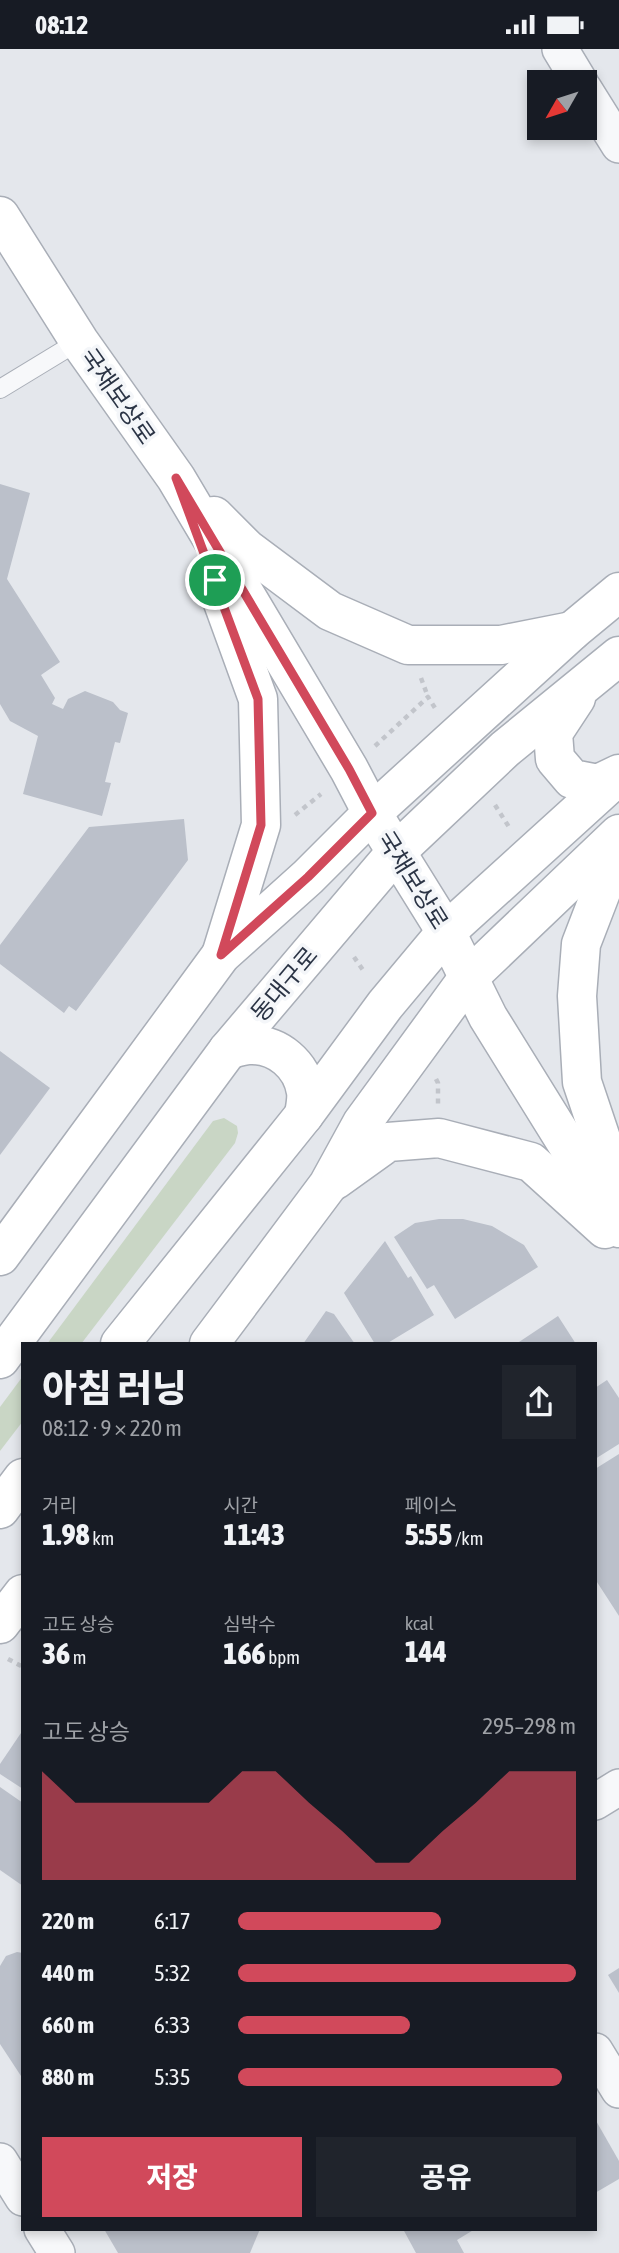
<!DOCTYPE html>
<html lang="ko">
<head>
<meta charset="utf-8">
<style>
	:root { --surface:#171b24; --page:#20242c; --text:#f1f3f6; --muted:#9ea1a6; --accent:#d1495b }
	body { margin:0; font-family:"Asap Condensed","Noto Sans KR",sans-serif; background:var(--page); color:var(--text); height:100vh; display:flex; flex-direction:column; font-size:26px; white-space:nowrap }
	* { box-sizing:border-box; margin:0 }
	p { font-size:23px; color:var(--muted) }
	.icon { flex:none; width:38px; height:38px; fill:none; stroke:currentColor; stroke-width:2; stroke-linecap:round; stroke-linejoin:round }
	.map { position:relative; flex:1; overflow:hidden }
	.drawer { position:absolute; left:21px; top:1293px; width:576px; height:889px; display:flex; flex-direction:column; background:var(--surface); border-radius:0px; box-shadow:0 4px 10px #0003 }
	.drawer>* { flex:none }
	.needle { width:46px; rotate:231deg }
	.controls { position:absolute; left:527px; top:21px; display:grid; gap:14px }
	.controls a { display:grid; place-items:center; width:70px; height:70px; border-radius:0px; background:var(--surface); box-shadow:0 4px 10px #0003; font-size:35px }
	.pin { position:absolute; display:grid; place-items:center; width:60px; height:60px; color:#fff; margin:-30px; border:4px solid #fff; border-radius:50%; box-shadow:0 2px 7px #0007 }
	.round { display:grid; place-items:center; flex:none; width:74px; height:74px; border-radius:0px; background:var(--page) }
	.headline { display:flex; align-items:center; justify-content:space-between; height:119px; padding:0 21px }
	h1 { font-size:38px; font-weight:800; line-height:52px }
	.figures { display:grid; grid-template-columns:repeat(3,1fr); gap:10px; height:119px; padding:7px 21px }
	.figures div { display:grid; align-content:center }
	.figures b { font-size:30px; font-weight:800 }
	.figures small { font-size:19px; font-weight:400 }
	.figures p { font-size:19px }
	.chart { height:196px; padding:14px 21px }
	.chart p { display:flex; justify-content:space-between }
	.chart svg { width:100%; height:126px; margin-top:7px; fill:var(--accent); opacity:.7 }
	.cta { display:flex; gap:14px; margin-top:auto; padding:14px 21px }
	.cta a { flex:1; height:80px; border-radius:0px; background:var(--accent); color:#fff; font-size:28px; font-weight:800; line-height:80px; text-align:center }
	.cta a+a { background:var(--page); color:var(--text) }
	ul { padding:0 21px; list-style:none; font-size:23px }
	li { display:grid; grid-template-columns:112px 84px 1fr; align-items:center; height:52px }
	li i { height:18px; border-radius:9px; background:var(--accent) }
	.status { display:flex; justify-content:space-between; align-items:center; height:49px; padding:0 35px; background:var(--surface); direction:ltr }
	.status svg { height:19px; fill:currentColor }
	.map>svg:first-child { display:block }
</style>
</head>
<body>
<div class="status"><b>08:12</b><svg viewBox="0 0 49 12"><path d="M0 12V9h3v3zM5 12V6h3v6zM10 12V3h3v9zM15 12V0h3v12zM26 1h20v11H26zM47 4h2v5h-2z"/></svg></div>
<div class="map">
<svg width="619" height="2204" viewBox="0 0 619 2204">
	<rect width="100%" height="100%" fill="#e4e7ec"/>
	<g fill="#c9d6c5">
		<path d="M224,1069L237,1077L238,1084L235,1094L81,1295H47L213,1072Z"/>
		<path d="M23,1327V1372L0,1402V1358Z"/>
	</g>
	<g fill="#bbc0ca">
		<path d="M0,435L30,444L7,530L60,613L41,626L55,649L52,655L63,660L68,650L85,642L113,653L120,661L128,664L120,694L115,693L105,733L111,734L102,767L23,745L38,687L10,672L0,655Z"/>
		<path d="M184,770L188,811L76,962L69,957L64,964L0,915V896L89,778Z"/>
		<path d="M0,1002L50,1039L0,1106Z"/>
		<path d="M439,1170H463L492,1177L524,1196L538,1218L455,1270L434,1236L427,1240L394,1188L415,1174Z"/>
		<path d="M385,1192L408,1229L411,1227L434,1266L386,1295H375L344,1244Z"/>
		<path d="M326,1262L334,1265L355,1295H303Z"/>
		<path d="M558,1267L576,1295H516Z"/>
		<path d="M607,1331L619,1349V1395L595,1410V1339Z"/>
		<path d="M619,1405V1567L595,1530V1420Z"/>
		<path d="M23,1681V1740L0,1725V1715Z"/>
		<path d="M0,1738L23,1754V1837L0,1821Z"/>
		<path d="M17,1903L23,1904V2030L0,1995V1917L6,1907Z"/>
		<path d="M619,1919V1944L608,1926Z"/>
		<path d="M595,2070L619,2112V2130L595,2144Z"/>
		<path d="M104,2180H260L250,2204H118Z"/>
		<path d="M403,2180H475L457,2191L464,2204H416Z"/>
	</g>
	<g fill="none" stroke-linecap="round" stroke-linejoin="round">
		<defs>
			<path id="lane" d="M0,340L79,292"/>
			<g id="street">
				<path d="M560,0L580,33"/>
				<path d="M584,40L619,96"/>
				<path d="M595,1753L619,1738"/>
				<path d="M595,2002L619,2041"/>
				<path d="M0,2112L23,2149"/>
				<path d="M42,2180L57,2204"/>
			</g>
			<g id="secondary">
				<path d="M0,167L79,292L176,429L349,720L372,764L446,883L488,968L619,1179"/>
				<path d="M214,467L247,500L330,562L408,596H501L572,582"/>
				<path d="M213,526L258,650L261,776L221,906"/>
				<path d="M576,649L553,684L555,710L572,730L598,735L619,725"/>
				<path d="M619,805L611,817L581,895L577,947L582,1033L619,1143"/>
				<path d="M228,1001C235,999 243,996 250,996C278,995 302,1016 306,1043C307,1050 305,1059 304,1066"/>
				<path d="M335,1131L388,1093L439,1089L531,1113L605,1180"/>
				<path d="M0,1207L221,906L308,828L372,764L572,582L619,543"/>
				<path d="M120,1295L304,1066L385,956L446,883L619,726"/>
				<path d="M209,1295L328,1136L362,1074L468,929L619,785"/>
				<path d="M0,1310L228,1001L396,803L505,700L619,607"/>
				<path d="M0,1460L23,1429"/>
				<path d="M0,1575L23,1545"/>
			</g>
		</defs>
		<use href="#lane" stroke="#a9aeb7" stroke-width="20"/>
		<use href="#street" stroke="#a9aeb7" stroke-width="38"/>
		<use href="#secondary" stroke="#a9aeb7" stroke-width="41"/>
		<g stroke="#c2c5cb" stroke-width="4.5" stroke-dasharray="5 5" stroke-linecap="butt">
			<path d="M421,629L428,648"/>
			<path d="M375,697L428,648L435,659"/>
			<path d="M495,756L509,778"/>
			<path d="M295,766L321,745"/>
			<path d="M354,908L365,924"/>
			<path d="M436,1030L438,1034V1056"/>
			<path d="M8,1610L23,1618"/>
		</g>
		<use href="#lane" stroke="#f7f8fa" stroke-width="18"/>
		<use href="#street" stroke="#f7f8fa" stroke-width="35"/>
		<use href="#secondary" stroke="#fff" stroke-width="38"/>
	</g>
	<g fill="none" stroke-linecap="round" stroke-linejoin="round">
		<defs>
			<path id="route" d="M176,429L349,720L372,764L308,828L221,906L261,776L258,650Z"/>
		</defs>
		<use href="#route" stroke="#fff" stroke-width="14"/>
		<use href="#route" stroke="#d1495b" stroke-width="9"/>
	</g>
	<g text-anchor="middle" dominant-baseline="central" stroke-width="7" stroke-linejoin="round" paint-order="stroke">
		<g font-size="24" fill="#2b3445" stroke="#f4f6f9">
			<text transform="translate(118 347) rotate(55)">국채보상로</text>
			<text transform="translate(413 831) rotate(58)">국채보상로</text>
			<text transform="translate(284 935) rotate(-50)">동대구로</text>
		</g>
	</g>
</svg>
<div class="controls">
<a><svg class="needle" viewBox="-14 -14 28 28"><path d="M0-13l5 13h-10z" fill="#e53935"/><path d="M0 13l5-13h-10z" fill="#9ea1a6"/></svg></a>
</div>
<div class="pin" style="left:215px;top:531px;background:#1e9e55"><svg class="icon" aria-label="arrive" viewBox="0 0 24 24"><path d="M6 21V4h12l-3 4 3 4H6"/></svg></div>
<section class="drawer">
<div class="headline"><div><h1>아침 러닝</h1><p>08:12 · 9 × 220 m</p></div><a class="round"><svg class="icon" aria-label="share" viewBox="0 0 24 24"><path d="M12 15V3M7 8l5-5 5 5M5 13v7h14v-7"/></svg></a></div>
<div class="figures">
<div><p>거리</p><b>1.98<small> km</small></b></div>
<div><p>시간</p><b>11:43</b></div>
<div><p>페이스</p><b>5:55<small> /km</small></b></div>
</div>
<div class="figures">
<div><p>고도 상승</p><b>36<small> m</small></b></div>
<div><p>심박수</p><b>166<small> bpm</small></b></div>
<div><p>kcal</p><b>144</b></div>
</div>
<div class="chart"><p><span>고도 상승</span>295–298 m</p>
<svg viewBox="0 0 160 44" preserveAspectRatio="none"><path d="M0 44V6L10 17L20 17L30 17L40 17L50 17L60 6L70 6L80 17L90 27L100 38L110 38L120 27L130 17L140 6L150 6L160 6V44z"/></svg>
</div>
<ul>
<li><b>220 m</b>6:17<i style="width:60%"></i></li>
<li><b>440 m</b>5:32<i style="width:100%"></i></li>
<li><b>660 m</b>6:33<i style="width:51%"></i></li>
<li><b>880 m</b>5:35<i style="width:96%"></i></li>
</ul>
<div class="cta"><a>저장</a><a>공유</a></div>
</section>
</div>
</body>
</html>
